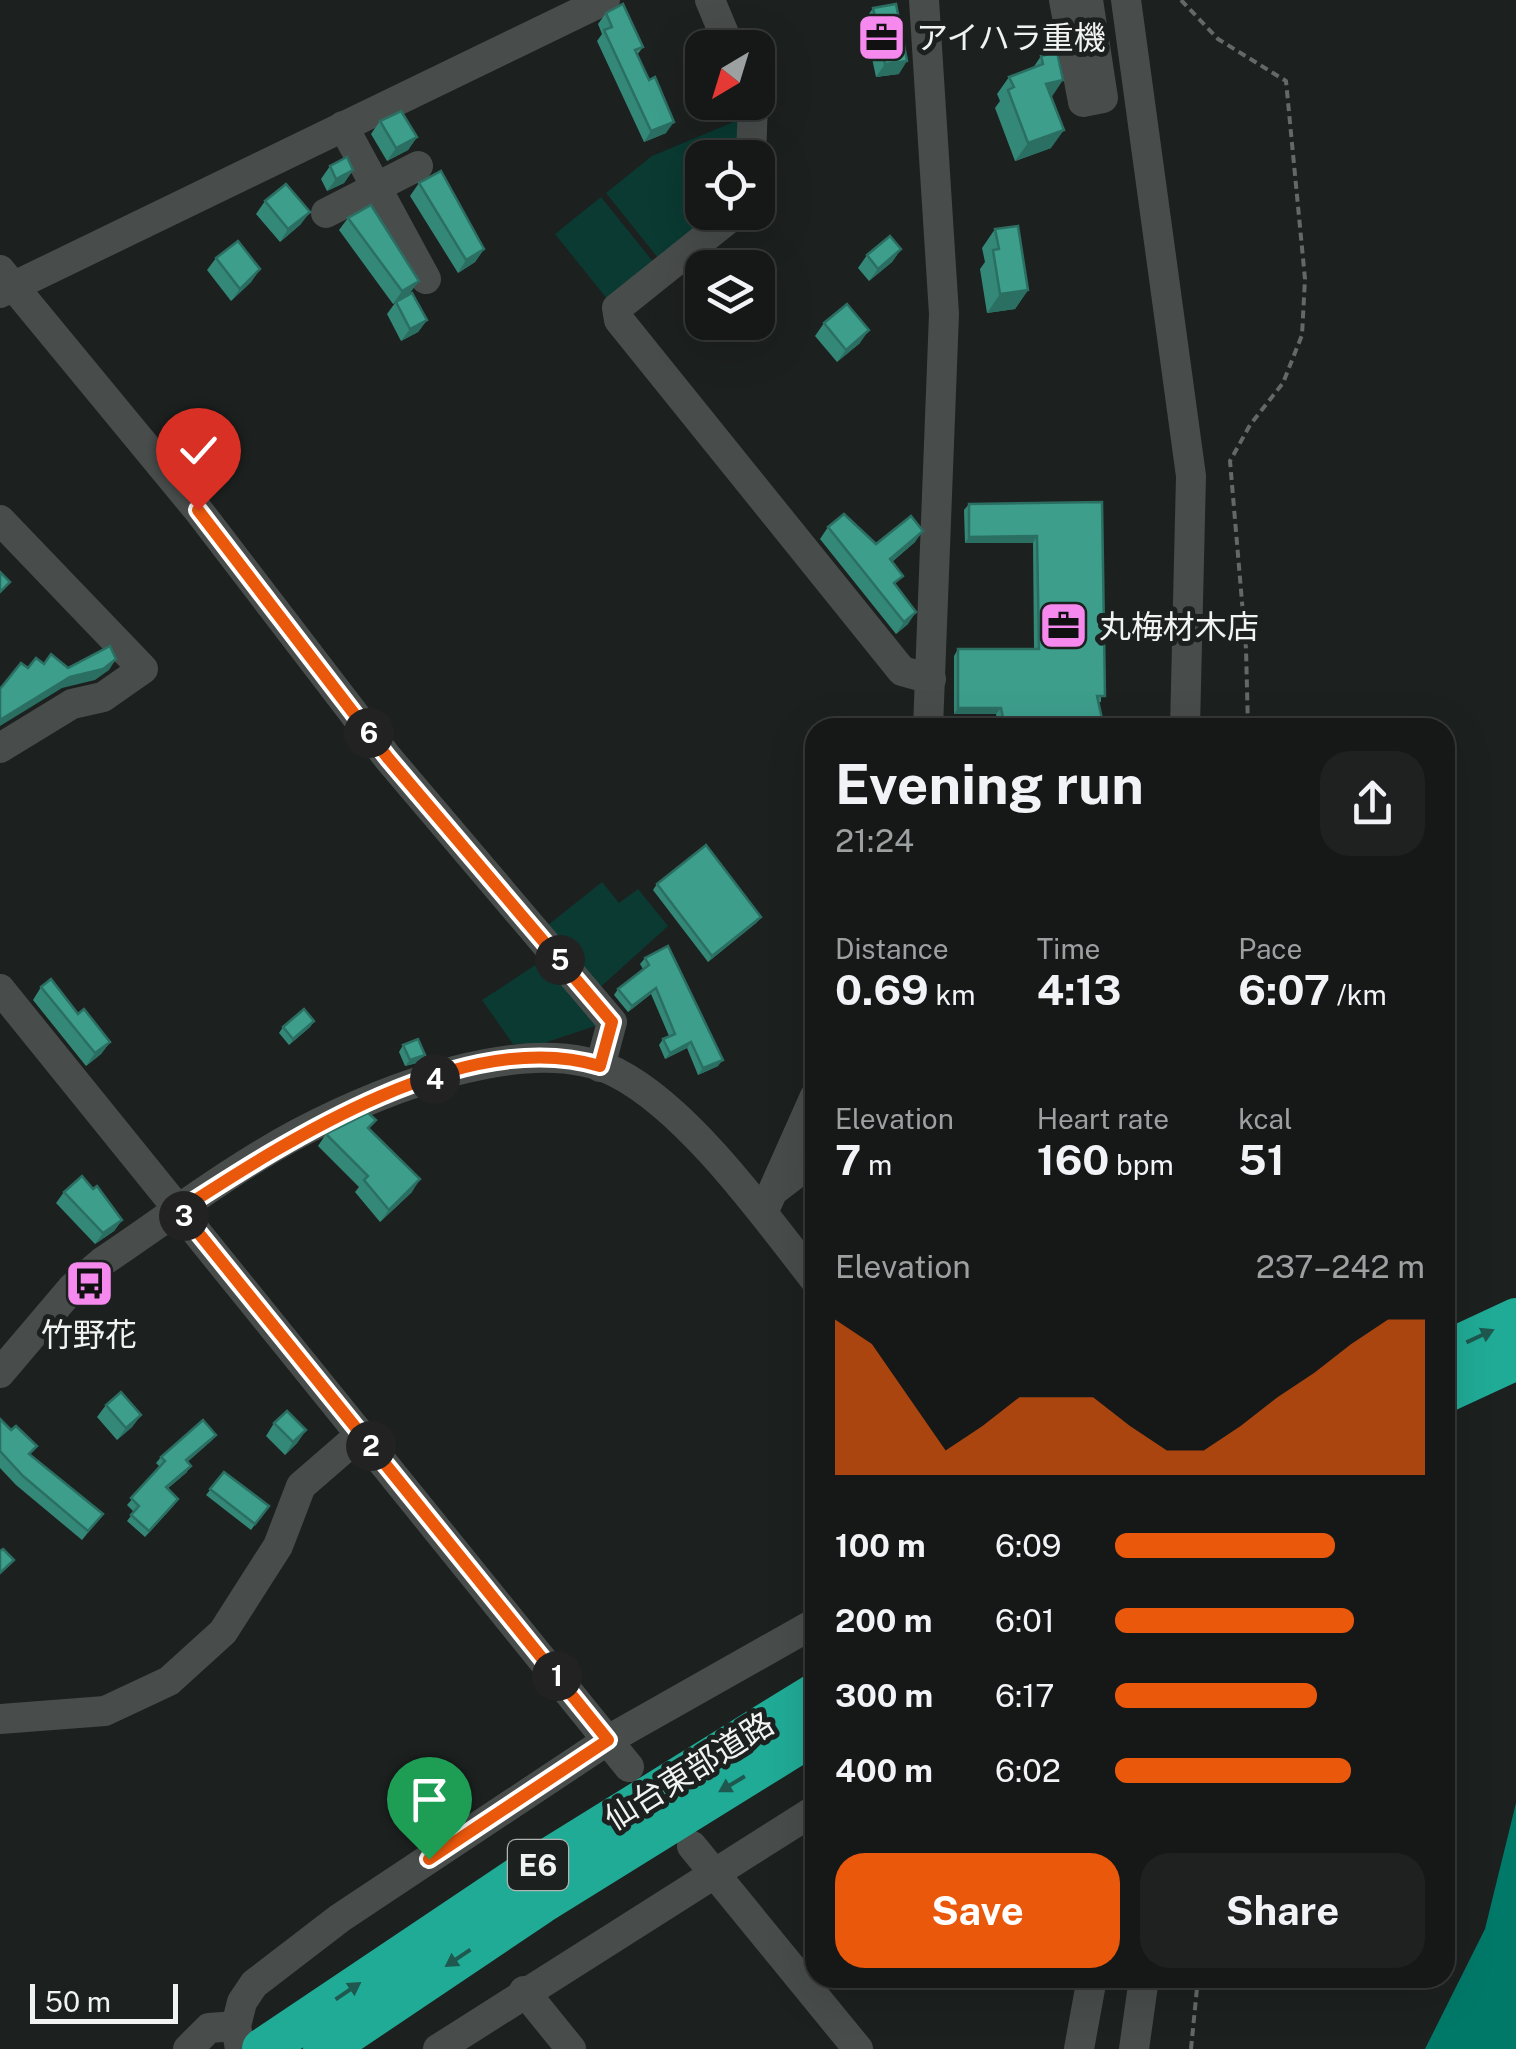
<!DOCTYPE html>
<html lang="en">
<head>
<meta charset="utf-8">
<style>
	:root { --surface:#151817; --page:#1e2120; --text:#f1f3f6; --muted:#9da0a1; --line:#343736; --accent:#ea580c }
	body { margin:0; font-family:"Public Sans","Noto Sans JP",sans-serif; background:var(--page); color:var(--text); height:100vh; display:flex; flex-direction:column; font-size:38px; white-space:nowrap }
	* { box-sizing:border-box; margin:0 }
	p { font-size:32px; color:var(--muted) }
	.icon { flex:none; width:55px; height:55px; fill:none; stroke:currentColor; stroke-width:2; stroke-linecap:round; stroke-linejoin:round }
	.map { position:relative; flex:1; overflow:hidden }
	.side { position:absolute; left:805px; top:718px; width:650px; height:1270px; display:flex; flex-direction:column; background:var(--surface); border-radius:30px; box-shadow:0 10px 40px #0002,0 0 0 2px var(--line) }
	.side>* { flex:none }
	.needle { width:65px; rotate:218deg }
	.tools { position:absolute; left:685px; top:30px; display:grid; gap:20px }
	.tools a { display:grid; place-items:center; width:90px; height:90px; border-radius:20px; background:var(--surface); box-shadow:0 10px 40px #0002,0 0 0 2px var(--line); font-size:50px }
	.scale { position:absolute; left:30px; bottom:25px; width:148px; box-sizing:border-box; padding-left:10px; border:5px solid #f1f3f3; border-top:0; font-size:28px; line-height:35px; white-space:nowrap; color:#f1f3f3; -webkit-text-stroke:8px #1c201f; paint-order:stroke }
	.pin { position:absolute; display:grid; place-items:center; width:85px; height:85px; color:#fff; margin:-102px -42px; border-radius:50% 50% 50% 0; rotate:-45deg; box-shadow:0 0 10px #0007 }
	.pin .icon { rotate:45deg }
	.km { position:absolute; width:50px; height:50px; margin:-25px; border-radius:50%; background:#222; color:#fff; font-size:28px; line-height:50px; text-align:center }
	.round { display:grid; place-items:center; flex:none; width:105px; height:105px; border-radius:30px; background:var(--page) }
	.overview { display:flex; align-items:center; justify-content:space-between; height:170px; padding:0 30px }
	h1 { font-size:55px; font-weight:700; line-height:75px }
	.figures { display:grid; grid-template-columns:repeat(3,1fr); gap:15px; height:170px; padding:10px 30px }
	.figures div { display:grid; align-content:center }
	.figures b { font-size:42px; font-weight:700 }
	.figures small { font-size:28px; font-weight:400 }
	.figures p { font-size:28px }
	.chart { height:280px; padding:20px 30px }
	.chart p { display:flex; justify-content:space-between }
	.chart svg { width:100%; height:180px; margin-top:10px; fill:var(--accent); opacity:.7 }
	.cta { display:flex; gap:20px; margin-top:auto; padding:20px 30px }
	.cta a { flex:1; height:115px; border-radius:30px; background:var(--accent); color:#fff; font-size:40px; font-weight:700; line-height:115px; text-align:center }
	.cta a+a { background:var(--page); color:var(--text) }
	ul { padding:0 30px; list-style:none; font-size:32px }
	li { display:grid; grid-template-columns:160px 120px 1fr; align-items:center; height:75px }
	li i { height:25px; border-radius:12px; background:var(--accent) }
	.map>svg:first-child { display:block }
</style>
</head>
<body>
<div class="map">
<svg width="1516" height="2049" viewBox="0 0 1516 2049">
	<rect width="100%" height="100%" fill="#1c201f"/>
	<g fill="#0a3a32">
		<path d="M748,116L746,157L702,158V212L726,213L663,264L606,193L652,156Z"/>
		<path d="M601,197L658,268L612,305L555,234Z"/>
		<path d="M602,882L619,903L638,889L668,926L595,992L543,929Z"/>
		<path d="M546,958L598,1025L544,1043L513,1044L482,1000Z"/>
	</g>
	<path fill="#007969" d="M1516,1803V2049H1425L1485,1929Z"/>
	<g fill="none" stroke-linecap="round" stroke-linejoin="round">
		<g stroke="#646867" stroke-width="4" stroke-dasharray="8 5" stroke-linecap="butt">
			<path d="M1181,0L1218,39L1286,81L1305,279L1302,335L1283,383L1250,425L1230,461L1246,649L1248,728"/>
			<path d="M1191,2049L1198,1978"/>
		</g>
		<g stroke="#484c4b" stroke-width="30">
			<path d="M710,0L730,48"/>
			<path d="M924,0L944,314L928,728"/>
			<path d="M1064,0L1083,102L1103,98L1088,0"/>
			<path d="M1126,0L1191,476L1185,728"/>
			<path d="M343,126L426,279"/>
			<path d="M751,158L753,102"/>
			<path d="M737,212L617,308L619,320L902,671L931,679"/>
			<path d="M326,213L418,166"/>
			<path d="M0,270L198,510L388,758L612,1022L600,1067"/>
			<path d="M0,293L605,0"/>
			<path d="M0,520L143,669L103,697L72,704L0,748"/>
			<path d="M0,989L629,1767"/>
			<path d="M773,1191L815,1159"/>
			<path d="M763,1213L815,1096"/>
			<path d="M0,1373L73,1287L102,1262C166,1219 230,1170 299,1133C379,1091 530,1029 617,1073C689,1110 765,1216 815,1280"/>
			<path d="M0,1719L105,1711L169,1681L223,1632L278,1546L301,1486L361,1434"/>
			<path d="M692,1846L858,2049"/>
			<path d="M524,1991L571,2049"/>
			<path d="M188,2049L209,2028L236,2026"/>
			<path d="M240,2049L236,2026L242,2002L254,1984L340,1918L608,1740L815,1623"/>
			<path d="M438,2049L815,1810"/>
			<path d="M1079,2049L1092,1978"/>
			<path d="M1134,2049L1144,1978"/>
		</g>
		<g stroke="#20ab96" stroke-width="42">
			<path d="M1445,1352L1516,1319"/>
			<path d="M1445,1392L1516,1359"/>
			<path d="M263,2049L521,1876L815,1694"/>
			<path d="M324,2049L541,1903L815,1733"/>
		</g>
	</g>
	<g fill="#348878">
		<path d="M873,8L899,74L876,77L864,21Z"/>
		<path d="M606,13L643,47L637,55L666,133L644,142L597,41L602,34L598,24Z"/>
		<path d="M1041,56L1051,97V148L1015,161L995,108L1000,101L997,94L1009,77L1033,68Z"/>
		<path d="M380,121L417,137L408,150L387,161L371,134Z"/>
		<path d="M330,166L353,170L344,183L327,191L321,179Z"/>
		<path d="M419,183L484,249L475,262L458,273L410,196Z"/>
		<path d="M265,201L301,224L280,242L256,214Z"/>
		<path d="M348,218L410,293L402,299L427,320L418,332L401,341L387,314L395,303L393,304L339,230Z"/>
		<path d="M995,229L1028,290L1015,309L987,313L980,269L985,262L982,248Z"/>
		<path d="M901,249L892,262L869,281L858,268L867,255Z"/>
		<path d="M216,258L260,269L251,282L231,301L207,270Z"/>
		<path d="M824,323L860,343L837,362L815,336Z"/>
		<path d="M1102,502L1101,702H1098L1104,728H999L996,714H954V656L958,649H1034L1033,543H965L964,510L969,504Z"/>
		<path d="M828,527L876,544L915,542L892,562L896,586L908,624L896,634L820,539Z"/>
		<path d="M657,884L761,917L756,923L708,962L653,890Z"/>
		<path d="M645,958L718,1066L698,1075L687,1048L665,1059L659,1045L663,1039L669,1036L651,994L628,1012L614,995L618,989L643,969L640,964Z"/>
		<path d="M41,987L78,1014L110,1042L101,1054L86,1066L33,1000Z"/>
		<path d="M314,1021L310,1027L289,1045L279,1033L283,1027Z"/>
		<path d="M403,1045L425,1055L421,1062L405,1066L399,1052Z"/>
		<path d="M369,1130L412,1192L380,1222L355,1192L359,1187L318,1146L326,1134Z"/>
		<path d="M64,1192L122,1220L114,1231L95,1244L56,1203Z"/>
		<path d="M106,1405L141,1415L132,1427L117,1440L97,1417Z"/>
		<path d="M0,1419L31,1455L103,1514L82,1540L16,1485L0,1468Z"/>
		<path d="M274,1423L306,1430L297,1443L285,1455L266,1436Z"/>
		<path d="M216,1435L211,1441L187,1462L191,1466L186,1473L167,1489L174,1505L145,1537L127,1521L134,1512L127,1505L160,1467L156,1463L161,1457Z"/>
		<path d="M224,1472L269,1506L251,1530L206,1495Z"/>
	</g>
	<g fill="#2b6f62">
		<path d="M907,61L899,74L876,77L885,64Z"/>
		<path d="M1063,80L1051,98L1046,84Z"/>
		<path d="M674,122L666,133L644,142L651,131Z"/>
		<path d="M1064,130L1051,148L1015,161L1028,143Z"/>
		<path d="M417,137L408,150L387,161L396,148Z"/>
		<path d="M353,170L344,183L327,191L336,179Z"/>
		<path d="M310,212L301,224L280,242L288,229Z"/>
		<path d="M484,249L475,262L458,273L466,260Z"/>
		<path d="M901,249L892,262L869,281L878,269Z"/>
		<path d="M260,269L251,282L231,301L240,289Z"/>
		<path d="M419,281L410,293L393,304L402,291Z"/>
		<path d="M1028,290L1015,309L987,313L1000,294Z"/>
		<path d="M427,320L418,332L401,341L410,329Z"/>
		<path d="M869,330L860,343L837,362L846,350Z"/>
		<path d="M923,531L915,542L882,570L890,559Z"/>
		<path d="M1037,536L1033,543H965L969,537Z"/>
		<path d="M916,612L908,624L896,634L904,622Z"/>
		<path d="M116,659L109,670L95,680L62,688L0,726V720L70,677Z"/>
		<path d="M958,708H1001L996,714H954Z"/>
		<path d="M761,917L756,923L708,962L712,956Z"/>
		<path d="M656,988L651,994L628,1012L632,1006Z"/>
		<path d="M314,1021L310,1027L289,1045L293,1039Z"/>
		<path d="M110,1042L101,1054L86,1066L95,1053Z"/>
		<path d="M691,1042L687,1048L665,1059L670,1053Z"/>
		<path d="M425,1055L421,1062L405,1066L410,1060Z"/>
		<path d="M723,1060L718,1066L698,1075L703,1068Z"/>
		<path d="M420,1179L412,1192L380,1222L389,1210Z"/>
		<path d="M122,1220L114,1231L95,1244L103,1233Z"/>
		<path d="M141,1415L132,1427L117,1440L126,1428Z"/>
		<path d="M306,1430L297,1443L285,1455L293,1442Z"/>
		<path d="M216,1435L211,1441L182,1467L186,1460Z"/>
		<path d="M191,1466L186,1473L161,1494L166,1487Z"/>
	</g>
	<g fill="#3d9e8c" stroke="#2b6f62" stroke-width="2.5">
		<path d="M623,4L643,47L635,50L649,80L655,77L674,122L651,131L604,30L612,27L606,13Z"/>
		<path d="M896,4L907,61L885,64L873,8Z"/>
		<path d="M1057,52L1063,80L1046,84L1064,130L1028,143L1008,90L1014,87L1009,77L1043,64L1041,56Z"/>
		<path d="M401,111L417,137L396,148L380,121Z"/>
		<path d="M347,157L353,170L336,179L330,166Z"/>
		<path d="M441,171L484,249L466,260L419,183Z"/>
		<path d="M286,184L310,212L288,229L265,201Z"/>
		<path d="M371,205L419,281L402,291L348,218Z"/>
		<path d="M1018,226L1028,290L1000,294L993,250L999,249L995,229Z"/>
		<path d="M890,236L901,249L878,269L867,255Z"/>
		<path d="M238,241L260,269L240,289L216,258Z"/>
		<path d="M412,293L427,320L410,329L396,302Z"/>
		<path d="M847,304L869,330L846,350L824,323Z"/>
		<path d="M1102,502L1105,696H1097L1104,728H1005L1001,708H958V649H1039L1037,536L969,537V504Z"/>
		<path d="M844,514L876,544L911,516L923,531L890,559L903,576L894,583L916,612L904,622L828,527Z"/>
		<path d="M0,572L10,582L0,592Z"/>
		<path d="M110,646L116,659L103,669L70,677L0,720V689L21,663L28,668L36,658L44,664L51,654L68,668Z"/>
		<path d="M706,845L761,917L712,956L657,884Z"/>
		<path d="M668,946L723,1060L703,1068L691,1042L670,1053L663,1039L675,1034L656,988L632,1006L618,989L649,965L645,958Z"/>
		<path d="M51,979L78,1014L84,1009L110,1042L95,1053L41,987Z"/>
		<path d="M304,1009L314,1021L293,1039L283,1027Z"/>
		<path d="M418,1039L425,1055L410,1060L403,1045Z"/>
		<path d="M368,1113L376,1120L368,1128L420,1179L389,1210L364,1180L368,1176L326,1134Z"/>
		<path d="M82,1176L93,1189L97,1186L122,1220L103,1233L64,1192Z"/>
		<path d="M121,1392L141,1415L126,1428L106,1405Z"/>
		<path d="M287,1411L306,1430L293,1442L274,1423Z"/>
		<path d="M0,1419L11,1430L16,1426L37,1446L29,1454L103,1514L88,1531L23,1476L0,1451Z"/>
		<path d="M203,1420L216,1435L186,1460L191,1466L166,1487L178,1499L149,1531L131,1515L139,1506L131,1498L165,1461L161,1457Z"/>
		<path d="M224,1472L269,1506L255,1524L210,1489Z"/>
		<path d="M3,1549L14,1560L0,1573V1551Z"/>
	</g>
	<defs><path id="oneway-solid" d="M-6-.8H1V-3.2L6.5 0L1 3.2V.8H-6Z" transform="scale(2.5)"/></defs>
	<g fill="#1e584f">
		<use href="#oneway-solid" transform="translate(1480 1336) rotate(-25)"/>
		<use href="#oneway-solid" transform="translate(732 1784) rotate(149)"/>
		<use href="#oneway-solid" transform="translate(458 1958) rotate(146)"/>
		<use href="#oneway-solid" transform="translate(348 1991) rotate(-34)"/>
	</g>
	<g fill="none" stroke-linecap="round" stroke-linejoin="round">
		<defs>
			<path id="route" d="M198,510L388,758L612,1022L600,1066C466,1025 288,1140 180,1210L608,1740L429,1859"/>
		</defs>
		<use href="#route" stroke="#fff" stroke-width="20"/>
		<use href="#route" stroke="#ea580c" stroke-width="12"/>
	</g>
	<defs>
		<symbol id="office-square" viewBox="-11 -11 22 22"><rect x="-9" y="-9" width="18" height="18" rx="4" fill="#f589ee" stroke="#1c201f"/><path d="M-6-3h4V-5.5h4V-3h4V5H-6ZM-1-4.5V-3h2v-1.5ZM-6 0V1H6V0Z" fill="#111"/></symbol>
		<symbol id="bus-square" viewBox="-11 -11 22 22"><rect x="-9" y="-9" width="18" height="18" rx="4" fill="#f589ee" stroke="#1c201f"/><path d="M-5-6H5V4H4V6H2V4H-2V6H-4V4H-5ZM-3.5-4V0h7V-4ZM-3.5 1.2v1.5H-2V1.2ZM2 1.2v1.5H3.5V1.2Z" fill="#111"/></symbol>
	</defs>
	<g fill-rule="evenodd">
		<use href="#office-square" x="854" y="10" width="55" height="55"/>
		<use href="#office-square" x="1036" y="598" width="55" height="55"/>
		<use href="#bus-square" x="62" y="1256" width="55" height="55"/>
	</g>
	<g text-anchor="middle" dominant-baseline="central" stroke-width="10" stroke-linejoin="round" paint-order="stroke">
		<rect fill="#1c201f" stroke="#b1b4b3" stroke-width="2.5" x="508" y="1840" width="60" height="50" rx="8"/>
		<g font-size="30" font-weight="bold" fill="#f1f3f3">
			<text x="538" y="1865">E6</text>
		</g>
		<g font-size="32" fill="#f1f3f3" stroke="#1c201f" text-anchor="start">
			<text x="916" y="37">アイハラ重機</text>
			<text x="1099" y="626">丸梅材木店</text>
			<text x="89" y="1334" text-anchor="middle">竹野花</text>
		</g>
		<g font-size="32" fill="#f1f3f3" stroke="#1c201f">
			<text transform="translate(689 1771) rotate(-32)">仙台東部道路</text>
		</g>
	</g>
</svg>
<div class="tools">
<a><svg class="needle" viewBox="-14 -14 28 28"><path d="M0-13l5 13h-10z" fill="#e53935"/><path d="M0 13l5-13h-10z" fill="#9da0a1"/></svg></a>
<a><svg class="icon" aria-label="locate" viewBox="0 0 24 24"><circle cx="12" cy="12" r="6"/><path d="M12 2v4M12 18v4M2 12h4M18 12h4"/></svg></a>
<a><svg class="icon" aria-label="layers" viewBox="0 0 24 24"><path d="M12 4l9 5-9 5-9-5zM3 14l9 5 9-5"/></svg></a>
</div>
<div class="scale">50 m</div>
<div class="pin" style="left:429px;top:1859px;background:#1e9e55"><svg class="icon" aria-label="arrive" viewBox="0 0 24 24"><path d="M6 21V4h12l-3 4 3 4H6"/></svg></div>
<div class="pin" style="left:198px;top:510px;background:#d93025"><svg class="icon" aria-label="check" viewBox="0 0 24 24"><path d="M5 12l5 5 9-10"/></svg></div>
<b class="km" style="left:557px;top:1676px">1</b>
<b class="km" style="left:371px;top:1446px">2</b>
<b class="km" style="left:184px;top:1216px">3</b>
<b class="km" style="left:435px;top:1079px">4</b>
<b class="km" style="left:560px;top:960px">5</b>
<b class="km" style="left:369px;top:733px">6</b>
<section class="side">
<div class="overview"><div><h1>Evening run</h1><p>21:24</p></div><a class="round"><svg class="icon" aria-label="share" viewBox="0 0 24 24"><path d="M12 15V3M7 8l5-5 5 5M5 13v7h14v-7"/></svg></a></div>
<div class="figures">
<div><p>Distance</p><b>0.69<small> km</small></b></div>
<div><p>Time</p><b>4:13</b></div>
<div><p>Pace</p><b>6:07<small> /km</small></b></div>
</div>
<div class="figures">
<div><p>Elevation</p><b>7<small> m</small></b></div>
<div><p>Heart rate</p><b>160<small> bpm</small></b></div>
<div><p>kcal</p><b>51</b></div>
</div>
<div class="chart"><p><span>Elevation</span>237–242 m</p>
<svg viewBox="0 0 160 44" preserveAspectRatio="none"><path d="M0 44V6L10 12L20 25L30 38L40 32L50 25L60 25L70 25L80 32L90 38L100 38L110 32L120 25L130 19L140 12L150 6L160 6V44z"/></svg>
</div>
<ul>
<li><b>100 m</b>6:09<i style="width:71%"></i></li>
<li><b>200 m</b>6:01<i style="width:77%"></i></li>
<li><b>300 m</b>6:17<i style="width:65%"></i></li>
<li><b>400 m</b>6:02<i style="width:76%"></i></li>
</ul>
<div class="cta"><a>Save</a><a>Share</a></div>
</section>
</div>
</body>
</html>
